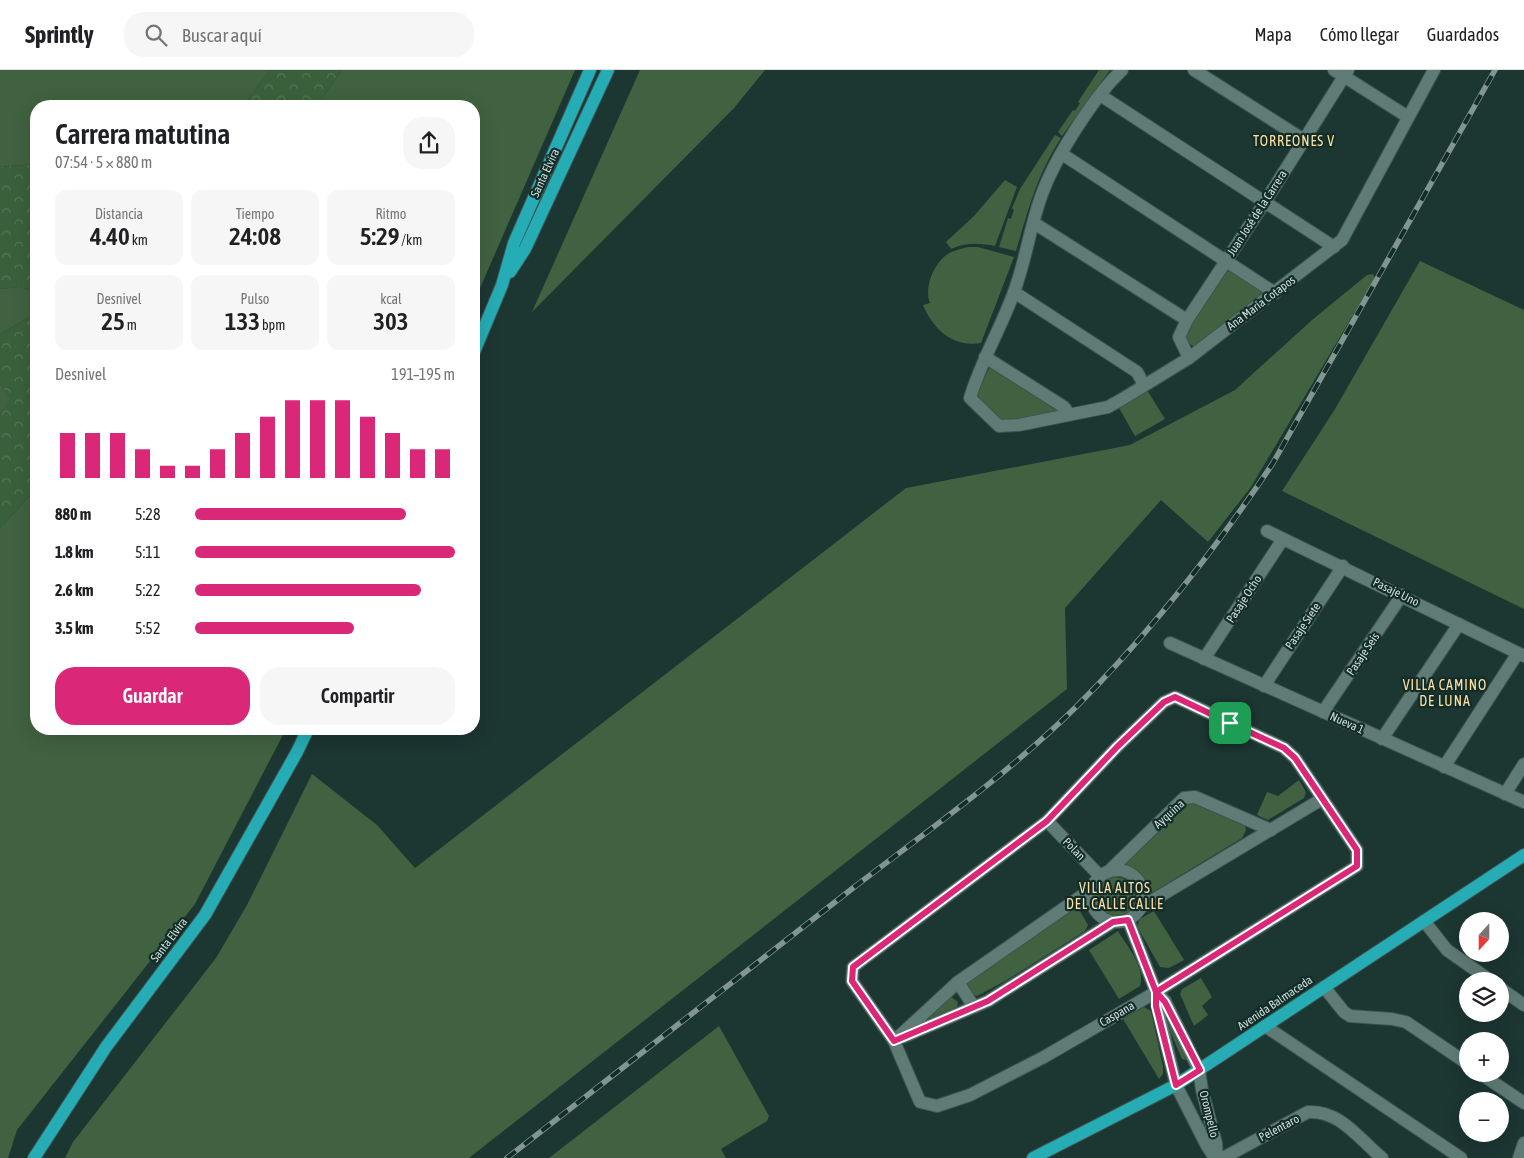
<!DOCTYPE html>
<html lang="es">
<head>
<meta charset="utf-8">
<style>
	:root { --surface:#fff; --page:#f6f6f6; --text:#202124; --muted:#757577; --line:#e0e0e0; --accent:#db2777 }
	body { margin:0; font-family:"Asap Condensed",sans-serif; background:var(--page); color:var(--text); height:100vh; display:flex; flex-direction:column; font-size:19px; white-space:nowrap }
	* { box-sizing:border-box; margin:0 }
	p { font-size:16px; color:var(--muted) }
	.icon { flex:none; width:28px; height:28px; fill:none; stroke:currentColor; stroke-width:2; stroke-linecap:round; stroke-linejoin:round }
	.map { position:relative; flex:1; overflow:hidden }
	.details { position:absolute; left:30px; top:30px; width:450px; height:635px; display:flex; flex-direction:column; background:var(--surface); border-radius:20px; box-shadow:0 5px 20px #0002 }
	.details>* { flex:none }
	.needle { width:32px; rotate:201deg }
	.tools { position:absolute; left:1459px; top:842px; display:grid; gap:10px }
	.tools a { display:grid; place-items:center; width:50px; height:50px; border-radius:50%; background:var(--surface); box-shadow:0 5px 20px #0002; font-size:25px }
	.pin { position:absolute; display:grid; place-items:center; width:42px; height:42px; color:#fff; margin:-21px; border-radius:10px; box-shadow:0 2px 8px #0006 }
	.round { display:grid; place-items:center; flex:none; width:52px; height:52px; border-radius:20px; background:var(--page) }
	.headline { display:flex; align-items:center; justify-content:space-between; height:85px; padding:0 25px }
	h1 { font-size:28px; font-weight:600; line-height:38px }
	.stats { display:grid; grid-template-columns:repeat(3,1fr); gap:8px; height:85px; padding:5px 25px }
	.stats div { display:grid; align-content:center; border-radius:12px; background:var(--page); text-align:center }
	.stats b { font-size:25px; font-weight:600 }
	.stats small { font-size:14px; font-weight:400 }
	.stats p { font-size:14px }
	.chart { height:140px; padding:10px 25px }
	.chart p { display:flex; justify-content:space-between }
	.chart svg { width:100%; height:90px; margin-top:5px; stroke:var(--accent); stroke-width:6 }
	.primary-button { display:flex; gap:10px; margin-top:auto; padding:10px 25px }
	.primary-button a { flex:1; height:58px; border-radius:20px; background:var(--accent); color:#fff; font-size:20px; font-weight:600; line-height:58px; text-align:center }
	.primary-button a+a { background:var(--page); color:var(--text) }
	ul { padding:0 25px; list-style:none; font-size:16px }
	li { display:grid; grid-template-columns:80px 60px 1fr; align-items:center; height:38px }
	li i { height:12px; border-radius:6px; background:var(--accent) }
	header { display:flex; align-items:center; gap:30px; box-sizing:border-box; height:70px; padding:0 25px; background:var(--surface); border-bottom:1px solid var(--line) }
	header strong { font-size:24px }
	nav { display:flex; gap:28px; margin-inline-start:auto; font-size:18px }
	.search { width:350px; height:45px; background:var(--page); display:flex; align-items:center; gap:12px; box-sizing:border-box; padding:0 18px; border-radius:20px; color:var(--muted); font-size:19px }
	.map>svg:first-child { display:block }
</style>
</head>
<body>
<header>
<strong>Sprintly</strong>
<div class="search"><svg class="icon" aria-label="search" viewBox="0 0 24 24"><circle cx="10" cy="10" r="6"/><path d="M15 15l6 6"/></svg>Buscar aquí</div>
<nav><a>Mapa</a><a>Cómo llegar</a><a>Guardados</a></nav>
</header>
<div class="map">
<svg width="1524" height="1088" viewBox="0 0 1524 1088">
	<defs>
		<pattern id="forest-crowns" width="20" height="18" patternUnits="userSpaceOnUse" patternTransform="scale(1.25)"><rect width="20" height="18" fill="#3a603b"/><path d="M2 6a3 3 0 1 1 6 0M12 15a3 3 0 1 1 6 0" fill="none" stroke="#557657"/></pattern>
	</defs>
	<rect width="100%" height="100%" fill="#1c3632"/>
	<g fill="#406240">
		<path d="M0,0H270L243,36H36V94L0,97Z"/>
		<path d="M342,0H575L474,232V36H317Z"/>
		<path d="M640,0H765L734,38L532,242Z"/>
		<path d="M1099,0H1110L1062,66L1058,62L1073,40L1075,41L1080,33L1078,32Z"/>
		<path d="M1055,65L1061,68C1036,107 1029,138 1016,181L999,177L1008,148L1011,149L1014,140L1012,138L1020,119Z"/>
		<path d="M1005,110L1017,117L995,176C979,173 966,172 951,179L946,172L974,146Z"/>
		<path d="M968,177H978L1014,187L981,273C953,278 933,259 923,235L930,233C924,218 933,196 945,186C951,181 960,179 968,177Z"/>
		<path d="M1420,191L1524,240V539L1282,421L1335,339Z"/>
		<path d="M1227,196L1267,221L1196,278L1186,271V259Z"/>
		<path d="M1373,204L1375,208L1251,417L1208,472L1161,430L1065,538L1067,619L469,1088H65L73,1072L216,888L247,835L312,704L377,755L415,798L906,418L1130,375L1235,320L1312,250L1367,205Z"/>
		<path d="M20,217L36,222V238L30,247L0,264V219Z"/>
		<path d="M991,295L1063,341L1005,352L1001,349L978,329L977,322Z"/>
		<path d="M0,313L11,329L0,344Z"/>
		<path d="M1147,320L1165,349L1135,366L1119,338Z"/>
		<path d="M36,419V659H286L195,834L17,1060L8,1088H0V458Z"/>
		<path d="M1299,710L1306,722L1304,728L1268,750L1257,745L1267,722L1278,726Z"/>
		<path d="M1185,728L1244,752L1246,760L1242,768L1150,824L1145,823L1141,812L1122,793Z"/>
		<circle cx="1115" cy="827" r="20"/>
		<path d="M1077,836L1088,855L1085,861L1007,910L977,926L971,924L966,916L968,912Z"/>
		<path d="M1154,841L1184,890L1169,898L1160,897L1137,856L1140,849Z"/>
		<path d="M1118,861C1127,876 1146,898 1140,916L1119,929L1089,880Z"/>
		<path d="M1201,908L1212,927L1202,936L1208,945L1194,956L1180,924L1182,919Z"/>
		<path d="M951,927L958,932L956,940L920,957L942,931Z"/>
		<path d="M1144,937L1151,941L1163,997V1004L1159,1009L1123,949Z"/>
		<path d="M1168,951L1171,952L1187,986L1186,990L1182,989L1167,954Z"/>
		<path d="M719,956L769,1046L767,1051L721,1079L726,1088H549Z"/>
	</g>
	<g fill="url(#forest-crowns)">
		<path d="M270,0H342L317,36H243Z"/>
		<path d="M36,94V222L20,217L0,219V97Z"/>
		<path d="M36,238V419L0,458V344L10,329L0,313V264L30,247Z"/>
	</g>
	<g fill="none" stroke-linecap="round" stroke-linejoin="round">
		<defs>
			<g id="minor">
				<path d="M1122,0C1094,26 1055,88 1042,124C1030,156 1026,190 1014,222C1001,258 981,291 970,328L999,356L1019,355L1108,337L1124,328L1189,288L1342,170L1434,0"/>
				<path d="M1194,0L1304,70"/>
				<path d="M1334,0L1408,47"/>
				<path d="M1100,25L1334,177"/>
				<path d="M1062,84L1275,223"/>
				<path d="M1034,153L1187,250"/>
				<path d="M1014,222L1137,302L1144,315"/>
				<path d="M985,287L1064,337L1069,344"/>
				<path d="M1189,288L1179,267L1187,250L1265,132L1348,0"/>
				<path d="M1267,461L1524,586"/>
				<path d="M1170,573L1524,732"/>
				<path d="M1204,589L1283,469"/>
				<path d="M1264,616L1343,496"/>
				<path d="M1175,627L1284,678L1295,688L1357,780V796L1156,922L1044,987L970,1025L937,1036L920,1032L894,971L852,911L853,897L1047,751L1117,677L1164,632Z"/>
				<path d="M1323,642L1402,525"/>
				<path d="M1382,669L1459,554"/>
				<path d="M1444,697L1518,583"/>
				<path d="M1505,724L1524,694"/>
				<path d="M1047,751L1100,806"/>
				<circle cx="1117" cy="826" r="26"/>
				<path d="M1108,802L1184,728L1195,727L1271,760"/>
				<path d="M1140,838L1322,729"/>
				<path d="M1128,850L1156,922L1165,931L1199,1000L1202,1020L1216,1073L1217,1088"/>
				<path d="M1424,851L1447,880L1491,911"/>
				<path d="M958,912L974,937"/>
				<path d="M1324,917L1344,942L1350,946L1392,949L1406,952L1468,994"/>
				<path d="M1500,918L1524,935"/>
				<path d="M1156,922L1157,936L1176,1015L1207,1076L1215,1088"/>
				<path d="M1265,956L1461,1088"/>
				<path d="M903,967L988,931L1113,852"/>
				<path d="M894,971L958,912L1093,818"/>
				<path d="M1481,1004L1524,1033"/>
				<path d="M1223,1088L1308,1042C1340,1040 1359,1069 1382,1088"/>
				<path d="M1519,1088L1524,1073"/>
			</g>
			<g id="major">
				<path d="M510,202L525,179L608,0"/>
				<path d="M474,282L502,215L514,173L590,0"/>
				<path d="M34,1088L106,977L205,845L297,682L308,659"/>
				<path d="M1033,1088L1176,1015L1524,785"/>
			</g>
		</defs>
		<use href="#minor" stroke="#3d5350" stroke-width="14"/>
		<use href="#major" stroke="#3d5350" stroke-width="14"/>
		<use href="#minor" stroke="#5f7b76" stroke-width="12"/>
		<use href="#major" stroke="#26acb4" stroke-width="12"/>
		<defs>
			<path id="rail" d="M507,1088C622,998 738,908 853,818C929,760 1008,704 1076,637C1150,563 1215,480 1273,393L1495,0"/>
		</defs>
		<use href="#rail" stroke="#819591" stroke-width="5.5"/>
		<use href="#rail" stroke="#122c28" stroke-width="4" stroke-dasharray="11" stroke-linecap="butt"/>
	</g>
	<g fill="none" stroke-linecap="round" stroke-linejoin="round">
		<defs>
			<path id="route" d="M1230,653L1175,627L1164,632L1117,677L1047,751L853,897L852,911L894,971L988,931L1113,852L1128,850L1156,922V936L1176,1015L1200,1000L1165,932L1156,922L1357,796V780L1295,688L1284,678L1230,653"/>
		</defs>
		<use href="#route" stroke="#fff" stroke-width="10"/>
		<use href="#route" stroke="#db2777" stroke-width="6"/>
	</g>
	<g text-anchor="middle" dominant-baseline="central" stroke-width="4.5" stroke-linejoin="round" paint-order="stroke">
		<g font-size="12" fill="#ceddda" stroke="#122c28">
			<text transform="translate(545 103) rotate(-65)">Santa Elvira</text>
			<text transform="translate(1257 143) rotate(-57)">Juan José de la Carrera</text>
			<text transform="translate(1261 233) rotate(-37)">Ana María Cotapos</text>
			<text transform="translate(1396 522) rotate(26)">Pasaje Uno</text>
			<text transform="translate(1244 529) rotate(-57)">Pasaje Ocho</text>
			<text transform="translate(1303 556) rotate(-56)">Pasaje Siete</text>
			<text transform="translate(1363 584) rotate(-56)">Pasaje Seis</text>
			<text transform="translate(1347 653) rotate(24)">Nueva 1</text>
			<text transform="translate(1169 744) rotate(-42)">Ayquina</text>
			<text transform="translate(1074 779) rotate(46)">Polan</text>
			<text transform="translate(169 870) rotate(-53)">Santa Elvira</text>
			<text transform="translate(1275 933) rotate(-34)">Avenida Balmaceda</text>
			<text transform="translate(1117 944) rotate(-30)">Caspana</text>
			<text transform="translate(1209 1044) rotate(76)">Orompello</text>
			<text transform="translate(1279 1058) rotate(-28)">Pelentaro</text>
		</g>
		<g font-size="14" letter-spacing="1" fill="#fee1a7" stroke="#122c28">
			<text x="1294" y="71">TORREONES V</text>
			<text x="1445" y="615">VILLA CAMINO<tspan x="1445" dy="16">DE LUNA</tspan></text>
			<text x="1115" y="818">VILLA ALTOS<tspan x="1115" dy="16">DEL CALLE CALLE</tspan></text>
		</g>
	</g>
</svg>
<div class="tools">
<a><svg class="needle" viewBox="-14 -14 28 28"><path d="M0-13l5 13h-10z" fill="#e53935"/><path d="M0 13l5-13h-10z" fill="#757577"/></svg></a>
<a><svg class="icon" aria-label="layers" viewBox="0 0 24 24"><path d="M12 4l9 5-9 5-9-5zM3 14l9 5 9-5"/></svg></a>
<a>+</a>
<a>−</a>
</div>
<div class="pin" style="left:1230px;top:653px;background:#1e9e55"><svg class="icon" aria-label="arrive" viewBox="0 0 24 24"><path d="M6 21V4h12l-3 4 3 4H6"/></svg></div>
<section class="details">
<div class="headline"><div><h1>Carrera matutina</h1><p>07:54 · 5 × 880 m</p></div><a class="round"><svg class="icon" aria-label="share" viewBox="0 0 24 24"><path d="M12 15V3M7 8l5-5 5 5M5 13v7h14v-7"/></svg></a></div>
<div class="stats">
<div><p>Distancia</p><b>4.40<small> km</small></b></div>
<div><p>Tiempo</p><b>24:08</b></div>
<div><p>Ritmo</p><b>5:29<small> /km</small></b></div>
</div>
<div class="stats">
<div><p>Desnivel</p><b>25<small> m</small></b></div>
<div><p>Pulso</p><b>133<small> bpm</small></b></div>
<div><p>kcal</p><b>303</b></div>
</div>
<div class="chart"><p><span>Desnivel</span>191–195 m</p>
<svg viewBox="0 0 160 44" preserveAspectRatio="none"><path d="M5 44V22M15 44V22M25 44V22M35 44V30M45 44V38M55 44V38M65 44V30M75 44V22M85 44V14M95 44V6M105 44V6M115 44V6M125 44V14M135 44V22M145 44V30M155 44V30"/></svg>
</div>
<ul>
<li><b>880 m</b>5:28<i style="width:81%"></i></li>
<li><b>1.8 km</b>5:11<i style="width:100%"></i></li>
<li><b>2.6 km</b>5:22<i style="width:87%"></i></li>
<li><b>3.5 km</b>5:52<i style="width:61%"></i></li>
</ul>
<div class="primary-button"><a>Guardar</a><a>Compartir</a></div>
</section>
</div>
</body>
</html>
